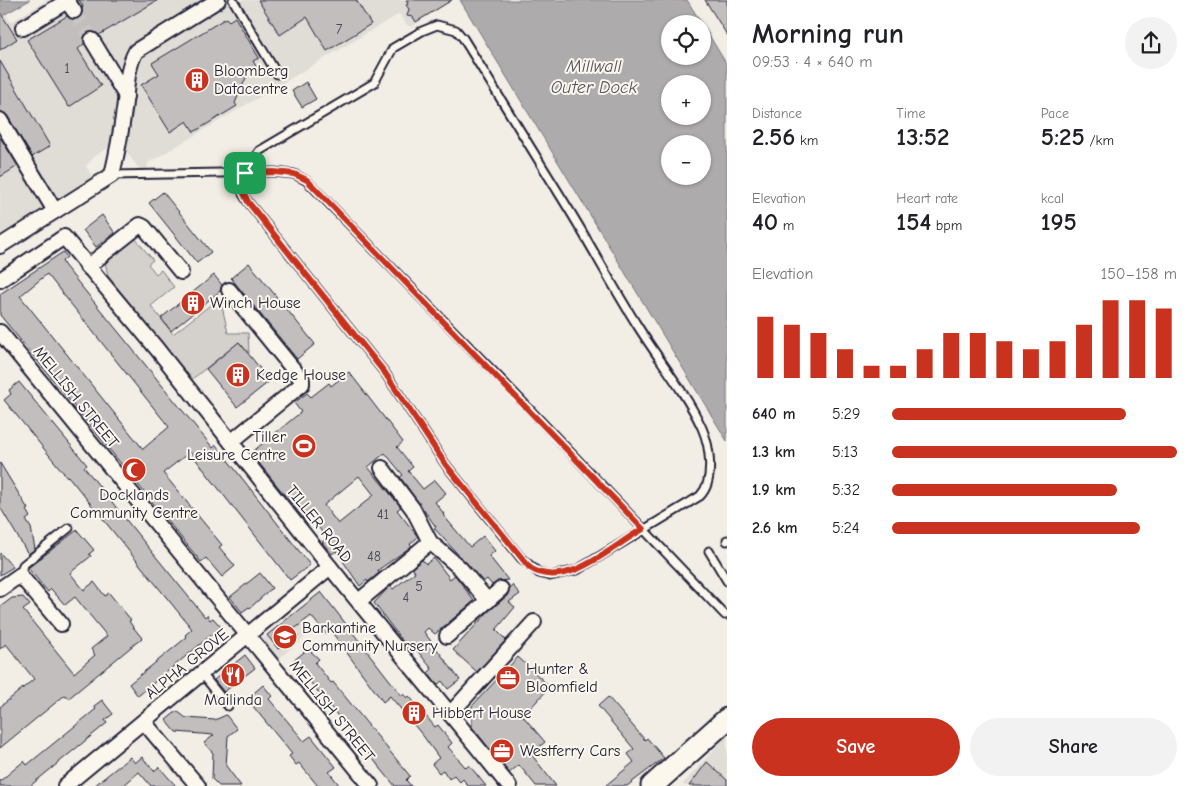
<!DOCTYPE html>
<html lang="en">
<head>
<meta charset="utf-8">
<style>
	:root { --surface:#fff; --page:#f2f2f2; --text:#202124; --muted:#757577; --accent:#c8321e }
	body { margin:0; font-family:"Comic Neue",sans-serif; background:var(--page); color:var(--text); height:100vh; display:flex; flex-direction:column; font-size:19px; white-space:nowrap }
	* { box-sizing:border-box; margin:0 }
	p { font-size:16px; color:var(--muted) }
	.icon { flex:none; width:28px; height:28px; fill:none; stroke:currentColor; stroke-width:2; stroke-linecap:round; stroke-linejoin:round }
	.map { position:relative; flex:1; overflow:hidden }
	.details { display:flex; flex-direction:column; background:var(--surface); width:475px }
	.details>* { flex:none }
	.buttons { position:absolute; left:661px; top:15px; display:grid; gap:10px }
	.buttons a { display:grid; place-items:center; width:50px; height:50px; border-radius:50%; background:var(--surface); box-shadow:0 1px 4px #0004; font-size:25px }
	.pin { position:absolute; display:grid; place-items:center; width:42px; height:42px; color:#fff; margin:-21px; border-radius:10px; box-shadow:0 2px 8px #0006 }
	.round { display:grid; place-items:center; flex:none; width:52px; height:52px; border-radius:26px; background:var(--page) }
	.head { display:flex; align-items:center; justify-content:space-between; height:85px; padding:0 25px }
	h1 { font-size:28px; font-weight:600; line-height:38px }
	.metrics { display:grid; grid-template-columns:repeat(3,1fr); gap:8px; height:85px; padding:5px 25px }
	.metrics div { display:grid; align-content:center }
	.metrics b { font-size:25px; font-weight:600 }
	.metrics small { font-size:14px; font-weight:400 }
	.metrics p { font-size:14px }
	.chart { height:140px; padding:10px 25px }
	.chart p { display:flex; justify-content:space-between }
	.chart svg { width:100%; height:90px; margin-top:5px; stroke:var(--accent); stroke-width:6 }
	.action { display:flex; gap:10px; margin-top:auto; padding:10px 25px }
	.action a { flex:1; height:58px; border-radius:30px; background:var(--accent); color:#fff; font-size:20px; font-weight:600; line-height:58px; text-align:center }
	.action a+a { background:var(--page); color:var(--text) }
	ul { padding:0 25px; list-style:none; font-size:16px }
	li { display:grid; grid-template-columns:80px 60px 1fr; align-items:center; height:38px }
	li i { height:12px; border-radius:6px; background:var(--accent) }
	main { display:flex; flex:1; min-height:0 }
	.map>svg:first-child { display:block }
</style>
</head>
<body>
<main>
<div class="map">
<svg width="727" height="786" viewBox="0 0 727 786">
	<rect width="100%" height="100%" fill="#f2eee5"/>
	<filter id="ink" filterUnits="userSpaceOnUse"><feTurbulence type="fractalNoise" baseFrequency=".02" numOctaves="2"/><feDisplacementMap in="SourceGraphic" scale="10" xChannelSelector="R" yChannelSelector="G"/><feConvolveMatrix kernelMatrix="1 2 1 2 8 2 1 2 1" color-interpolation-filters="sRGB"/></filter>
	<g filter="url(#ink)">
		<g fill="#e0dcd6">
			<path d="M47,0H451L412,27L407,25L399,14L148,163L147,170L139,169L125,150V143L112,145L95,156L86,166L93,178L0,235V17L6,15L11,22Z"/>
			<path d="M295,613L311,632L278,659L262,639Z"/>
			<path d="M727,735V786H684L683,784Z"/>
		</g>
		<path fill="#d4d1cc" stroke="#7b7a84" d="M135,238L153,260L148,264L156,274L161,270L174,287L151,306L173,334L218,299L221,302L228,333H248L249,353L239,342L191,380L108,276L105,262Z"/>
		<g fill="#aeabad" stroke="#76747f" fill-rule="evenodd">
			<path d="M0,0H30L0,17Z"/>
			<path d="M460,0H687L702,24H670V56H702L703,25L727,65V441ZM670,84H702V116H670ZM670,144H702V176H670Z"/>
		</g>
		<g fill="#c2bebe" stroke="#22223b" fill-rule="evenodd">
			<path d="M79,0H158L99,35L92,31L85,35L84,44L78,49L101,86L69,107L27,40L67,16L74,20L79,18L83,6Z"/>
			<path d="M258,0H356L371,24L327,51L307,17L280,35Z"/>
			<path d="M406,0H452L416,22L413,17L407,16L409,9L406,5L408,4Z"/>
			<path d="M705,0H727V35Z"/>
			<path d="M0,12L17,39L0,50Z"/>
			<path d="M235,17L259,58L253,61L257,68L248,73L235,103L237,106L194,132L187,121L170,132L141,85L159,74L152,63L226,18L229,21Z"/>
			<path d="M0,61L50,146L32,157L7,115L0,111Z"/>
			<path d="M306,82L316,99L302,107L292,91Z"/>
			<path d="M0,137L18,166L0,177Z"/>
			<path d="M163,192L211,252L197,263L149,203Z"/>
			<path d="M102,215L115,233L96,247L83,230Z"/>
			<path d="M63,252L67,257L62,261L64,265L213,448L216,445L310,565L290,580L190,452L163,473L222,545L219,547L235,566L222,577L206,558L201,562L0,315V294ZM47,274L169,427L143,449L20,296Z"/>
			<path d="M249,263L315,344L297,359L231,278Z"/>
			<path d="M214,275L222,285L220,291L171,331L161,318Z"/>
			<path d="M239,342L270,381L237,407L206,369Z"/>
			<path d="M349,372L403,442L397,447L413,467L408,471L423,489L435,480L446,493L435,502L444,514L443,515L470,547L483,536L495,551L489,556L508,580L499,581L492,585L487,579L483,582L434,528L436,527L400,477L403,475L385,453L368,467L401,507L397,510L418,537L410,544L412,546L378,570L379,573L368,582L367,580L360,586L336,551L332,554L322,542L327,538L310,517L304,519L251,453L301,412L294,403L307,393L311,397L329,383L331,386ZM359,476L374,495L338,524L324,505Z"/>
			<path d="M19,382L87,465L84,467L135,531L205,617L207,615L210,620L213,618L221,627L138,696L129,684L187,637L185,635L192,629L68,476L67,477L4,400L11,394L9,390Z"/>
			<path d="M0,463L28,509L26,510L30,517L26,520L31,528L35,549L28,554L0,507Z"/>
			<path d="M77,530L94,550L89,554L91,556L70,573L84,590L94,582L105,596L109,593L131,620L129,621L133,627L142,638L69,698L65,695L0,748V707L34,679L6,644L0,649V607L12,598L23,597L30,605L23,610L74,673L95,655L91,649L107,636L75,597L65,605L51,589L48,592L28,568Z"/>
			<path d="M0,553L13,567L0,575Z"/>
			<path d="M434,558L450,579L455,575L474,601L435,634L428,628L424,632L460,680L448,689L442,681L437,685L428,673L432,669L415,648L410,651L374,603L390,586L393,589L415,572L412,568L422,560L426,564Z"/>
			<path d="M260,573L272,588L250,608L249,607L242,612L230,597Z"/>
			<path d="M512,585L520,594L509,602L515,607L496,630L506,640L477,672L453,650L488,612L507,596Z"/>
			<path d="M321,592L402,696L403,694L407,698L409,696L435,727L438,725L452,743L448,747L466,768L469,765L486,786H468L463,779L460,782L454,775L449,779L443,770L439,773L432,764L439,758L424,737L390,696L383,702L331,631L326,634L311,616L293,630L298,636L278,649L267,635Z"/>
			<path d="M308,649L319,659L315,663L331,683L333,682L410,776L406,780L411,786H395L293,661Z"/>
			<path d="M245,655L255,668L224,692L214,680Z"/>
			<path d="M518,657L550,687L523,716L545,742L531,754L556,786H536L519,765L509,773L472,727V706Z"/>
			<path d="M263,685L272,696L269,699L304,741L311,736L336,767L329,772L340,786H318L299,763L296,765L289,756L292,754L247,699Z"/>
			<path d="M608,697L645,740L647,738L664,758L627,786H605L634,762L628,754L634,749L598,706Z"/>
			<path d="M102,700L113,714L105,720L107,723L30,786H0V781L24,761L27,765L96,709L94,706Z"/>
			<path d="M177,711L186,718L215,720L226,715L237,729L228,736L226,766L241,786H219L212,779L213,753L204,743L214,735L176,732L166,720Z"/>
			<path d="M130,757L135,763L142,757L154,771L159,767L176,786H151L139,772L123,786H94Z"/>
			<path d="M707,762L727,780V786H689Z"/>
		</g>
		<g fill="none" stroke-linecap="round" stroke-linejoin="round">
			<path stroke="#c8c5c3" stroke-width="14" stroke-dasharray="14 7" stroke-linecap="butt" d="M74,11L92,40"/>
			<defs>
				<g id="lane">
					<path d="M233,0L277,74"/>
					<path d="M437,25L456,30L463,38C498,95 533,151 568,208C592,247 613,287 637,325C658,359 685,391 702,428C710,446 715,481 700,496L577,570L550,576L539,573L521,558L446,465L385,373L248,202L243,194L241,181L259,151L374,83L393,48L422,31Z"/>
					<path d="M112,175L274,172L294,174L307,181L517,396L725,615"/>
					<path d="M727,540V541"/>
					<path d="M709,551L727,581"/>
					<path d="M20,575L23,565L69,528"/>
					<path d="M202,674L228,706"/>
				</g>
				<g id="street">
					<path d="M23,28L67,1L74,11"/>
					<path d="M92,40L126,96"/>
					<path d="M0,120L55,211"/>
					<path d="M0,246L112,175C117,154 121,132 124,110C127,90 126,69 136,51L218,0"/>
					<path d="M87,267L140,225L144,227L181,272"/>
					<path d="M0,280L64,237L157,349L330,567L509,786"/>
					<path d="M229,290L302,380V384L231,442"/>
					<path d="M0,332L371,786"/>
					<path d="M382,468L413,509L430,542L460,568L488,601"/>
					<path d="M0,589L20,575L61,624"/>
					<path d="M359,601L430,542"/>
					<path d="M447,636L501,589"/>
					<path d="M450,714L534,622"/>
					<path d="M144,722L198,786"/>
					<path d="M65,786L330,567"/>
				</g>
				<path id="primary" d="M652,786L727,719"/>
			</defs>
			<use href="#lane" stroke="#22223b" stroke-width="11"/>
			<use href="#street" stroke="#22223b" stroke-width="18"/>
			<use href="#primary" stroke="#22223b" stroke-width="25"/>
			<use href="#lane" stroke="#fbf7ec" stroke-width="7"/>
			<use href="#street" stroke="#fbf7ec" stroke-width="14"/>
			<use href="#primary" stroke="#fbf7ec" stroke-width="21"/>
		</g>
	</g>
	<g fill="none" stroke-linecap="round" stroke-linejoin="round" filter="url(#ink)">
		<defs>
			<path id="route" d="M274,172L294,174L307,180L643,529C610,547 567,591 530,568L446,465L385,373L248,202L241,187L245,173Z"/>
		</defs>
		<use href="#route" stroke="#fff" stroke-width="10"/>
		<use href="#route" stroke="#c8321e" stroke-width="6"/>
	</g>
	<defs>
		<symbol id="building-disc" viewBox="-11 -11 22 22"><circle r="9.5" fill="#c8321e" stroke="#fbf7ec"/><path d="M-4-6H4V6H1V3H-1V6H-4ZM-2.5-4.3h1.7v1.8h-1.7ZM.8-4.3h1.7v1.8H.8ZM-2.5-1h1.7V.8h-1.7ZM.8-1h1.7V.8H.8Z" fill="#fff"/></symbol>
		<symbol id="stadium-disc" viewBox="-11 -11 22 22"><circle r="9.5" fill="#c8321e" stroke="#fbf7ec"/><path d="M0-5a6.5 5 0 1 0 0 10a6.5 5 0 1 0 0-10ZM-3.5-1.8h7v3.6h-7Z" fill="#fff"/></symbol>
		<symbol id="mosque-disc" viewBox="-11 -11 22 22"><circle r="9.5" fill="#c8321e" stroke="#fbf7ec"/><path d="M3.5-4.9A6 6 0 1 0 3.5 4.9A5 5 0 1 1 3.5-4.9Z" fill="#fff"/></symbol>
		<symbol id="school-disc" viewBox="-11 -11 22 22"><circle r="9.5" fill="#c8321e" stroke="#fbf7ec"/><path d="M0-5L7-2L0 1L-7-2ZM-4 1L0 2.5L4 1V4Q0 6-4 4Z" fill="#fff"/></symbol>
		<symbol id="restaurant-disc" viewBox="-11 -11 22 22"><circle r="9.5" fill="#c8321e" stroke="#fbf7ec"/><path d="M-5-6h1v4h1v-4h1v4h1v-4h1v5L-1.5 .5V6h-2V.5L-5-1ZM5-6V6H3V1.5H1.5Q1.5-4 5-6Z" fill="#fff"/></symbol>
		<symbol id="office-disc" viewBox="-11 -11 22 22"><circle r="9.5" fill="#c8321e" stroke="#fbf7ec"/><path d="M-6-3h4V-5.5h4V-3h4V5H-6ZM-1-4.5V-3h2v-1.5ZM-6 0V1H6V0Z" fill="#fff"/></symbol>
	</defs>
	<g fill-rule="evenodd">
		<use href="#building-disc" x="183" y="66" width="28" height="28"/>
		<use href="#building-disc" x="179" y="289" width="28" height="28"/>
		<use href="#building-disc" x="224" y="361" width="28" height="28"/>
		<use href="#stadium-disc" x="290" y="432" width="28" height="28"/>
		<use href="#mosque-disc" x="120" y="456" width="28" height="28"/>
		<use href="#school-disc" x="271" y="623" width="28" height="28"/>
		<use href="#restaurant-disc" x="219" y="661" width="28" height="28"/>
		<use href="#office-disc" x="494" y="664" width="28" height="28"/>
		<use href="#building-disc" x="400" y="699" width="28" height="28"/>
		<use href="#office-disc" x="488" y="737" width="28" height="28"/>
	</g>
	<g text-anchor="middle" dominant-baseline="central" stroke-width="4" stroke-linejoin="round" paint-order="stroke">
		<g font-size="14" fill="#4a495c">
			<text x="339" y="29">7</text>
			<text x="67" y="68">1</text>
			<text x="383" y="514">41</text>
			<text x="374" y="556">48</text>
			<text x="419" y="586">5</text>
			<text x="406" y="597">4</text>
		</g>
		<g font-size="16" fill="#22223b" stroke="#fbf7ec" text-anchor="start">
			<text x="214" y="71">Bloomberg<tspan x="214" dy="18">Datacentre</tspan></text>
			<text x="210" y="303">Winch House</text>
			<text x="256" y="375">Kedge House</text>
			<text x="286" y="437" text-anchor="end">Tiller<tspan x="286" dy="18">Leisure Centre</tspan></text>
			<text x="134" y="495" text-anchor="middle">Docklands<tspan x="134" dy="18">Community Centre</tspan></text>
			<text x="302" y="628">Barkantine<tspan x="302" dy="18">Community Nursery</tspan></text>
			<text x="526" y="669">Hunter &amp;<tspan x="526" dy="18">Bloomfield</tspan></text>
			<text x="233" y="700" text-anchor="middle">Mailinda</text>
			<text x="432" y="713">Hibbert House</text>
			<text x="520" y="751">Westferry Cars</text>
		</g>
		<g font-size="16" fill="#22223b" stroke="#fbf7ec">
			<text transform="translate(76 397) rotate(51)">MELLISH STREET</text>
			<text transform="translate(319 524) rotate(51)">TILLER ROAD</text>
			<text transform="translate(187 664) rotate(-39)">ALPHA GROVE</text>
			<text transform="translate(332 711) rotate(51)">MELLISH STREET</text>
		</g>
		<g font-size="18" font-style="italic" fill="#535263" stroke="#fbf7ec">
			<text x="594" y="66">Millwall<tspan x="594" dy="21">Outer Dock</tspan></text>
		</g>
	</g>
</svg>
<div class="buttons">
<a><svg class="icon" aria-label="locate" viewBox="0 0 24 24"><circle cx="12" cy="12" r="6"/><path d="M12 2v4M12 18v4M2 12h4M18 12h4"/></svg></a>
<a>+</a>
<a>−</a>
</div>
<div class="pin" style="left:245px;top:173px;background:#1e9e55"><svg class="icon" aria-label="arrive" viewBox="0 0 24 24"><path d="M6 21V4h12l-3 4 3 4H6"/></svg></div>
</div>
<section class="details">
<div class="head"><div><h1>Morning run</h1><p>09:53 · 4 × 640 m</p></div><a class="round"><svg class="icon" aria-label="share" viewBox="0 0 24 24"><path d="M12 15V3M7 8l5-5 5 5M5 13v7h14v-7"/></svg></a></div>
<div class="metrics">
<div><p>Distance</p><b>2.56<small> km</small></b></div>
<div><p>Time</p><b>13:52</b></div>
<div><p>Pace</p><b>5:25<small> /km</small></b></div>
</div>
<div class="metrics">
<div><p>Elevation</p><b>40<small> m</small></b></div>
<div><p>Heart rate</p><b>154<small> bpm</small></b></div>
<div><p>kcal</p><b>195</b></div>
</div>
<div class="chart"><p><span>Elevation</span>150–158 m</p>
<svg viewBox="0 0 160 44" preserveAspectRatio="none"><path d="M5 44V14M15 44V18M25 44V22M35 44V30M45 44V38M55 44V38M65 44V30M75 44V22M85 44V22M95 44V26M105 44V30M115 44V26M125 44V18M135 44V6M145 44V6M155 44V10"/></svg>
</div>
<ul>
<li><b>640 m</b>5:29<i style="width:82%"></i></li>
<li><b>1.3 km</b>5:13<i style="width:100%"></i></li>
<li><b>1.9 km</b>5:32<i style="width:79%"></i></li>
<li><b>2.6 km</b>5:24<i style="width:87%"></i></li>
</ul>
<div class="action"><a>Save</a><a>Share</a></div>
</section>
</main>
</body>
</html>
